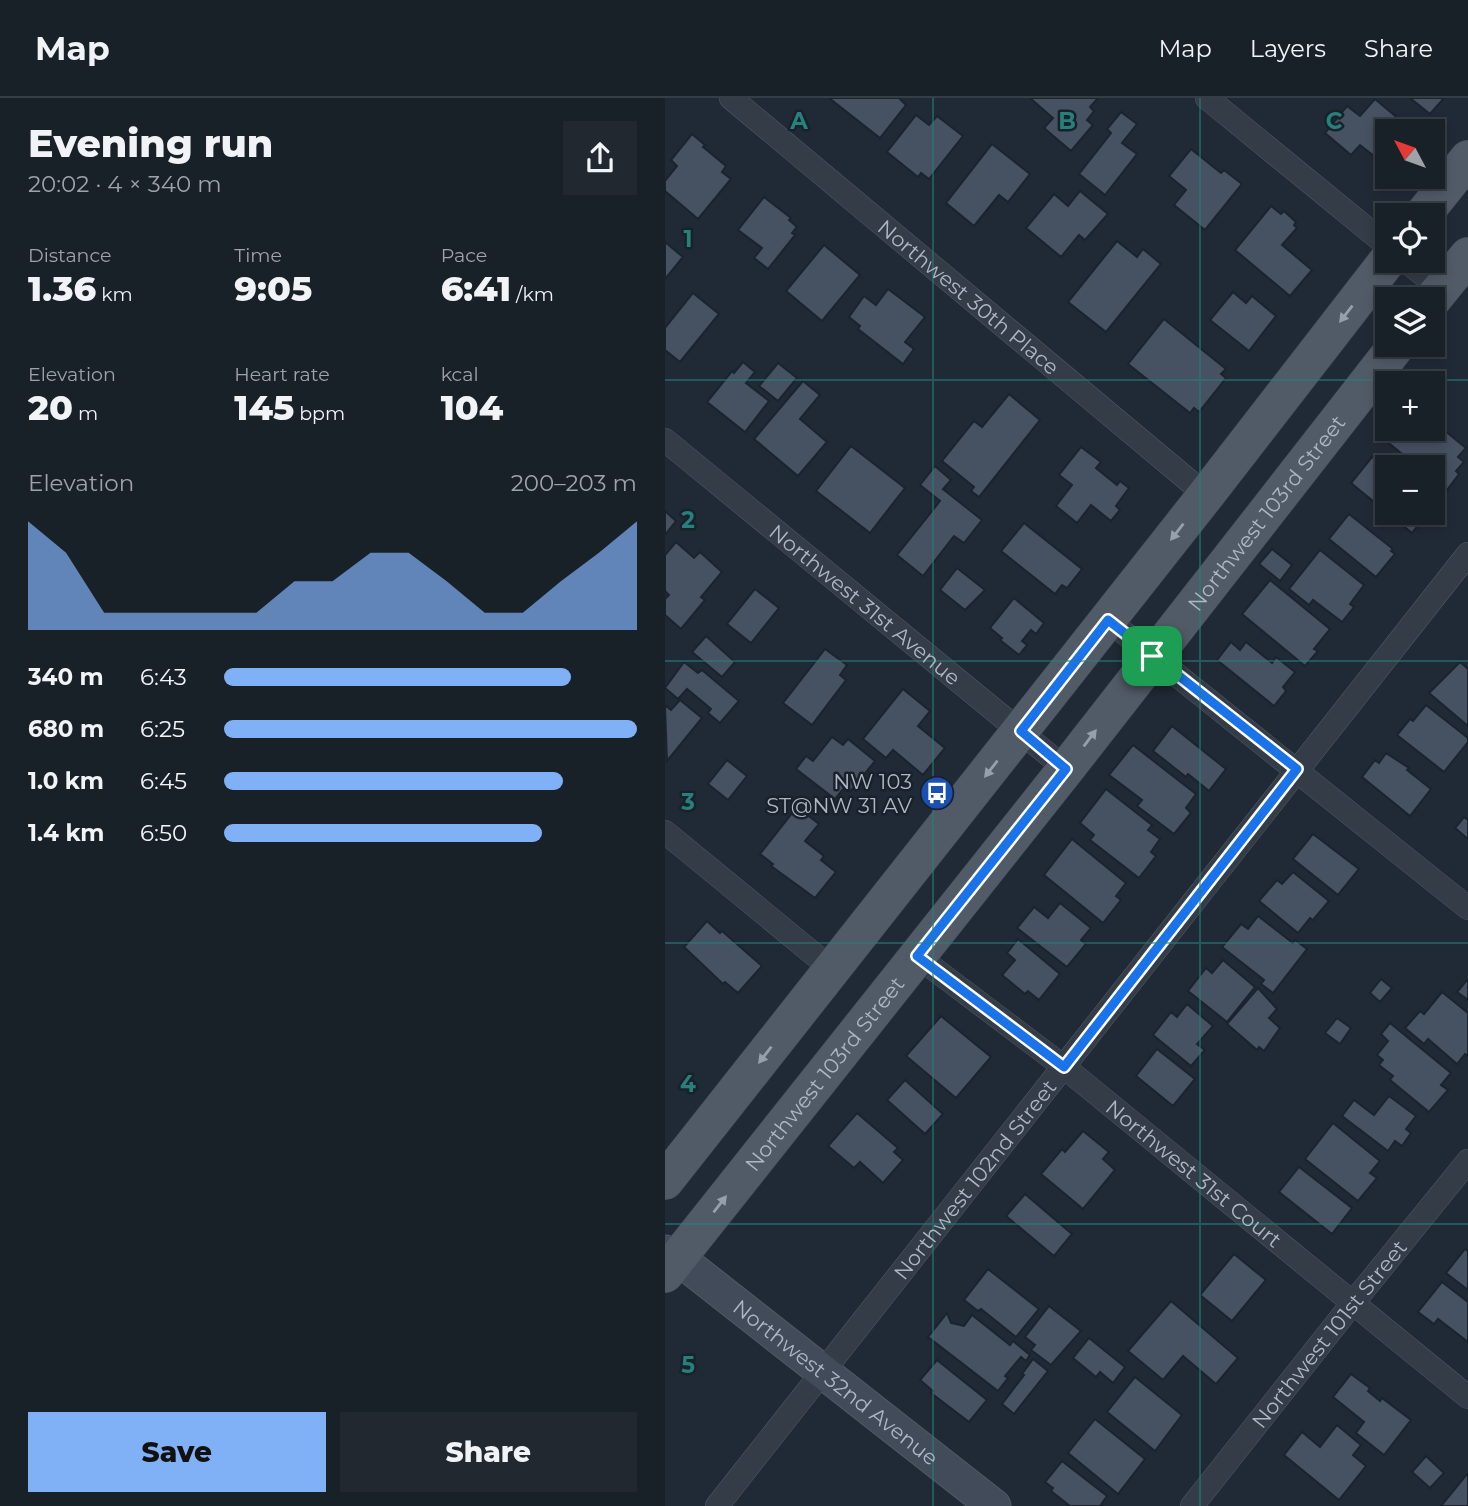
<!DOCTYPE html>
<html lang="en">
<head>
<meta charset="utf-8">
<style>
	:root { --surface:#182028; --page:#212830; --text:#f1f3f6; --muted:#9fa3a8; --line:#363e45; --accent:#80b1f6 }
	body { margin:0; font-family:Montserrat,sans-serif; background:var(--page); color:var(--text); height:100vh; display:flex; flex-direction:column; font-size:26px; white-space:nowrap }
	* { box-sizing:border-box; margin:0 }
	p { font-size:23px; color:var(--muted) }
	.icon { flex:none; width:38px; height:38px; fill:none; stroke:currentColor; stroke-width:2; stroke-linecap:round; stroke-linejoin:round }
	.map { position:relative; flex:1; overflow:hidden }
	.side { display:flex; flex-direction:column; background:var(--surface); width:665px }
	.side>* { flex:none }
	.needle { width:46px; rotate:311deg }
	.controls { position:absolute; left:710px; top:21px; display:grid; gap:14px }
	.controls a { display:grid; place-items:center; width:70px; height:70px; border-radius:0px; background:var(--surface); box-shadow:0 4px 10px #0003,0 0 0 2px var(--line); font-size:35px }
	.pin { position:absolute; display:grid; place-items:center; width:60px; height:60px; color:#fff; margin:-30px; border-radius:14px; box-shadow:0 4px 10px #0006 }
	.round { display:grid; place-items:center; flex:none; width:74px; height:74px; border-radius:0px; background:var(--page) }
	.summary { display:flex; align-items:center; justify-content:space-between; height:119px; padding:0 28px }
	h1 { font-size:38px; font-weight:800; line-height:52px }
	.metrics { display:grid; grid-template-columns:repeat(3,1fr); gap:10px; height:119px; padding:7px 28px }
	.metrics div { display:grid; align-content:center }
	.metrics b { font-size:35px; font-weight:800 }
	.metrics small { font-size:19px; font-weight:400 }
	.metrics p { font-size:19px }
	.chart { height:196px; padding:14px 28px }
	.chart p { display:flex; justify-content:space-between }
	.chart svg { width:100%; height:126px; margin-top:7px; fill:var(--accent); opacity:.7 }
	.cta { display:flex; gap:14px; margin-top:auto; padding:14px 28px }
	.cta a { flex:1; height:80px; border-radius:0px; background:var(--accent); color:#111; font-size:28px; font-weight:800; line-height:80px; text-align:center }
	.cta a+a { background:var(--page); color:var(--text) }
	ul { padding:0 28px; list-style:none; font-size:23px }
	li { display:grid; grid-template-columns:112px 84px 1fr; align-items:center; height:52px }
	li i { height:18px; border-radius:9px; background:var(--accent) }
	header { display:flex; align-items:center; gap:42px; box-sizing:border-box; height:98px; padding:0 35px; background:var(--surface); border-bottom:2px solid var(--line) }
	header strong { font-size:33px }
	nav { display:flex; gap:38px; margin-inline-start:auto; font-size:24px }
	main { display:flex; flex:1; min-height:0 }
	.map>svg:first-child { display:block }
</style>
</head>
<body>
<header>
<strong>Map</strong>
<nav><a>Map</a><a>Layers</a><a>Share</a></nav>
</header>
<main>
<section class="side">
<div class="summary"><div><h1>Evening run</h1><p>20:02 · 4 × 340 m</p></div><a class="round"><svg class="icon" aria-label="share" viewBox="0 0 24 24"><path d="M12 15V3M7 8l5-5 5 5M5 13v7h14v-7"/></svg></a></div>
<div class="metrics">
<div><p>Distance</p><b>1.36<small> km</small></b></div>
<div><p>Time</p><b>9:05</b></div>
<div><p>Pace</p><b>6:41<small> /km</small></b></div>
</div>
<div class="metrics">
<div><p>Elevation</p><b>20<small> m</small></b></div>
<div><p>Heart rate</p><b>145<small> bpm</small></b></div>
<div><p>kcal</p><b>104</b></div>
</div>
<div class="chart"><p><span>Elevation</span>200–203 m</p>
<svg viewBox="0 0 160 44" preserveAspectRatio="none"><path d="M0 44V6L10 17L20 38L30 38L40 38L50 38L60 38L70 27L80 27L90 17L100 17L110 27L120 38L130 38L140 27L150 17L160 6V44z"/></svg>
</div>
<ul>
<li><b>340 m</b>6:43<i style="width:84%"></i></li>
<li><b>680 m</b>6:25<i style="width:100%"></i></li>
<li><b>1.0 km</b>6:45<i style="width:82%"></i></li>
<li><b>1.4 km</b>6:50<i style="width:77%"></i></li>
</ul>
<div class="cta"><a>Save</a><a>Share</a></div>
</section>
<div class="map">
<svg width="803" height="1408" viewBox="0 0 803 1408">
	<rect width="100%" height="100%" fill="#202a36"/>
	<g fill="#465161" stroke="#1b232e" stroke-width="2">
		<path d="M164,0H234L241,7L215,40Z"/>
		<path d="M365,0H433L425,9L429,13L422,22L428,27L406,53L379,30L388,20Z"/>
		<path d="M745,0H779L765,16Z"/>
		<path d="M710,1L748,33H723V69L695,47L686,57L660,35L682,8L695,18Z"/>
		<path d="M456,14L472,26L457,45L472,56L440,97L414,76L446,35L442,31Z"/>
		<path d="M251,17L264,27L272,18L298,38L264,81L256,75L253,79L222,54Z"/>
		<path d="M27,36L40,47L38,49L61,68L57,74L66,81L33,121L0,93V83L12,68L6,62Z"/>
		<path d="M327,46L365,76L343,104L334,97L309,128L281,105Z"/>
		<path d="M526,51L556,75L559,72L577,86L540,132L509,107L521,92L504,78Z"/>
		<path d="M415,93L443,116L420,142L414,137L396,159L361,130L389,96L403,108Z"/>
		<path d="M99,99L126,120L124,122L132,129L127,135L130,137L103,171L89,160L97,150L73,132Z"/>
		<path d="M606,108L616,116L619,113L631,124L629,127L632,130L617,147L647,172L625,198L570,152Z"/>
		<path d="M452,143L472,159L478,151L496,166L441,234L403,204Z"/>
		<path d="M0,144L18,159L0,181Z"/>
		<path d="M159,147L195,177L157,223L121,193Z"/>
		<path d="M223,191L260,219L240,244L249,251L238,266L193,231L195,228L184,219L199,198L211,207Z"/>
		<path d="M568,194L581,205L587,198L611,218L584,253L545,222Z"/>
		<path d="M28,195L54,216L15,264L0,252V230Z"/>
		<path d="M499,221L561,271L556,276L561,280L534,314L529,310L525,315L463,266Z"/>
		<path d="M78,264L90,274L81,285L104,303L80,334L42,304L67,273L69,275Z"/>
		<path d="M113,265L132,280L113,303L94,288Z"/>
		<path d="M138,283L155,297L135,321L162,344L133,378L89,341Z"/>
		<path d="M344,296L375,322L314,399L306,393L309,389L277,363L309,323L317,329Z"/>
		<path d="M768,323L801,350L793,359L799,364L791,373L794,376L782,392L768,381V369H753L720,342L729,331H768Z"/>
		<path d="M186,348L240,390L205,435L151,393Z"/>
		<path d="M416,349L436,364L431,370L452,387L455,383L464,390L451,408L455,412L446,423L426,407L412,425L391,408L407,387L394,377Z"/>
		<path d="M707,359L721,370L727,363L734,369H723V415H756L760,419L747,435L686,385Z"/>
		<path d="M270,368L286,382L278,391L317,422L299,445L289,438L258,478L232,457L275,403L255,387Z"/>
		<path d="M0,413L11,423L0,437Z"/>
		<path d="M684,416L728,451L726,453L730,456L711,479L664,441Z"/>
		<path d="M359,425L417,471L402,490L397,487L390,496L336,453Z"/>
		<path d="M11,444L29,460L35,454L57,474L36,499L40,502L16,531L0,517V501L4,497L0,493V457Z"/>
		<path d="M607,451L627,467L615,483L594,466Z"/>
		<path d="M655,452L699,487L685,506L689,509L677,524L648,502L644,507L624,491Z"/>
		<path d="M292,470L320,492L300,512L275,492Z"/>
		<path d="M605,482L665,531L649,551L653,553L640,568L577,516Z"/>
		<path d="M90,491L114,510L86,545L62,526Z"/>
		<path d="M349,500L379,525L371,536L366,532L357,543L362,547L354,557L335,542L337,540L325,530Z"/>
		<path d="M41,538L70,564L57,579L27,554Z"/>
		<path d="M566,544L575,552L581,544L607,565L611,559L630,574L618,589L621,593L609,608L552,562Z"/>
		<path d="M160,551L182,567L175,577L181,582L147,627L118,605Z"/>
		<path d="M19,564L33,575L37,572L74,603L55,625L43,615L46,611L22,591L13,601L0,590Z"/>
		<path d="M795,564L803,571V628L764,595Z"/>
		<path d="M238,591L265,613L253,628L280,650L258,677L228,652L221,660L198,641Z"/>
		<path d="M15,602L37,620L2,663L0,609L1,608L6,612Z"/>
		<path d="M761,607L803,640V644L779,674L732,637L745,621L748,623Z"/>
		<path d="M507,628L561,671L544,693L523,676L521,679L488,653Z"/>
		<path d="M167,639L178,647L183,641L210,663L185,694L179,690L170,701L131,671L141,658L148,663Z"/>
		<path d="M468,647L531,696L521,710L526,715L509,736L472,708L477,702L444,677Z"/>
		<path d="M721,655L744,670L742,672L766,691L745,718L697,679L710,662L714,665Z"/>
		<path d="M62,662L82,678L63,702L43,686Z"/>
		<path d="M441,691L487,727L483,732L495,741L486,754L491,758L474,780L425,742L429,737L415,725Z"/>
		<path d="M132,709L154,726L140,743L159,758L156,762L171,774L150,800L106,768L108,766L95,756Z"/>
		<path d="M799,719L803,722V741L790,730Z"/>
		<path d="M648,736L694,771L673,797L628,761Z"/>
		<path d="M407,741L461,785L451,798L456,802L438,825L379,777Z"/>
		<path d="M628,774L664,803L648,822L645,820L633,835L594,803L612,782L617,786Z"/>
		<path d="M395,805L426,830L416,842L421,846L402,869L352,830L369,809L383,820Z"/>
		<path d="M593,818L628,845L630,842L642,851L608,895L596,886L599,882L557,849L576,826L583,831Z"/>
		<path d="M42,823L55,835L57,833L97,868L73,895L60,884L58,886L19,849Z"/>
		<path d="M353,841L395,876L374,902L363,893L360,896L337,877L350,862L342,855Z"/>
		<path d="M558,862L590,889L562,924L523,893L541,870L547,875Z"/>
		<path d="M716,881L727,890L715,904L705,895Z"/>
		<path d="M803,881V902L792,894Z"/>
		<path d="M593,890L612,911L604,920L615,930L599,953L594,949L592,952L562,926Z"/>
		<path d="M777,894L803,915V958L800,956L792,966L763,941L759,946L740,930L755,913L759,916Z"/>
		<path d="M522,906L548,928L532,946L540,952L526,968L488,937L506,914L512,919Z"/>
		<path d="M276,918L326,959L291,1000L241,958Z"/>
		<path d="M672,920L686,930L675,946L660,935Z"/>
		<path d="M725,925L786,975L776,987L783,992L764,1014L725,982L728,978L714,967L718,962L712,957L723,943L716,936Z"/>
		<path d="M492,951L530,981L508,1008L471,978Z"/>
		<path d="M240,982L278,1016L260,1036L222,1002Z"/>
		<path d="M724,998L751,1018L741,1031L746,1035L737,1048L730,1043L723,1053L677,1018L689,1002L709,1017Z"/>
		<path d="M192,1015L233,1050L229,1054L238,1062L218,1085L195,1064L189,1070L163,1048Z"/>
		<path d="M668,1025L715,1063L705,1075L712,1080L693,1103L640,1061Z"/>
		<path d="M418,1033L444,1054L438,1061L450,1072L418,1111L376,1076L397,1051L400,1054Z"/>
		<path d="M634,1069L687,1110L667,1136L614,1094Z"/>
		<path d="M360,1096L407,1136L389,1158L341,1118Z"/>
		<path d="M800,1151L803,1153V1192L781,1175Z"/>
		<path d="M569,1156L601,1182L567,1223L535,1197Z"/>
		<path d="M323,1171L374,1211L351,1239L316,1211L313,1213L299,1202Z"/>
		<path d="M777,1184L803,1204V1244L773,1221L769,1226L753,1214Z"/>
		<path d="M506,1203L573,1260L551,1286L518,1258L498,1282L463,1253Z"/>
		<path d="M384,1208L416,1233L386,1267L366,1252L370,1247L360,1239Z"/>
		<path d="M282,1215L286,1225L299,1228L307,1217L345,1247L348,1243L365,1257L361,1263L356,1259L340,1278L343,1280L333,1293L263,1239Z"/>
		<path d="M424,1240L460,1269L448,1285L435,1274L431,1279L408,1260Z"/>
		<path d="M368,1261L383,1273L349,1316L337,1306L359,1277L357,1276Z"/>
		<path d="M272,1262L322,1302L304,1324L266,1295L268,1293L255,1282Z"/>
		<path d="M686,1276L705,1290L703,1293L715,1303L717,1300L746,1322L719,1357L691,1335L699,1324L668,1299Z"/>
		<path d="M470,1279L517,1317L490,1353L442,1314Z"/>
		<path d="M430,1321L480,1361L453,1396L403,1355Z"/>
		<path d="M672,1327L696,1347L688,1357L701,1368L674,1402L619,1357L637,1334L655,1349Z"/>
		<path d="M761,1358L779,1375L765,1390L747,1374Z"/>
		<path d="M397,1363L442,1398L435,1408H405L386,1393L388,1390L380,1384Z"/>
		<path d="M803,1375V1408H776Z"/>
	</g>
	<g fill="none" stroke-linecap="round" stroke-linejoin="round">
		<defs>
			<g id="minor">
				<path id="s1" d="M66,0L541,397"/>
				<path d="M542,0L723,148"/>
				<path d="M741,163L776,191"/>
				<path id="s2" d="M0,342L401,671"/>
				<path d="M443,522L803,810"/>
				<path d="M0,734L168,872"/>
				<path id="s3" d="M252,858L399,969L803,1299"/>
				<path id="s4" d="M52,1408L803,456"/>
				<path id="s5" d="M527,1408L687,1206L803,1063"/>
			</g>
			<g id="secondary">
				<path id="s6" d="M0,1154L13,1160L329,1408"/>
			</g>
			<g id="primary">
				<path d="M758,117L803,61"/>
				<path d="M768,201L803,158"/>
				<path d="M0,1083L541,397L723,162"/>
				<path id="s7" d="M0,1176L401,671L732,247"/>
			</g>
		</defs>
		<use href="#minor" stroke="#515a65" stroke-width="24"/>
		<use href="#secondary" stroke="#515a65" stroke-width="35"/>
		<use href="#primary" stroke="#3d4551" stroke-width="38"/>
		<use href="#minor" stroke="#333c47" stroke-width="23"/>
		<use href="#secondary" stroke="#414b5a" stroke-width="33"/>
		<use href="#primary" stroke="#515b67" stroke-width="37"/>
	</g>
	<defs><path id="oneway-solid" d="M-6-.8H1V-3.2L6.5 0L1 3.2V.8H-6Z" transform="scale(1.75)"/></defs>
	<g fill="#96a0ad">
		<use href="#oneway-solid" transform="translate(681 216) rotate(128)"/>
		<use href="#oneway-solid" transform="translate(512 434) rotate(128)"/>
		<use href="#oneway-solid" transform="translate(425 640) rotate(-53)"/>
		<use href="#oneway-solid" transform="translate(326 671) rotate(128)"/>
		<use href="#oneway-solid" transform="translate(100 957) rotate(128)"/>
		<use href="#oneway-solid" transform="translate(55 1106) rotate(-52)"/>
	</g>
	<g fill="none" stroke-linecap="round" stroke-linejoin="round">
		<defs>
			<path id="route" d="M443,522L632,671L399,969L252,858L401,671L356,633Z"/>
		</defs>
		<use href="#route" stroke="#fff" stroke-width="14"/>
		<use href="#route" stroke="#1a73e8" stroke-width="9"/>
	</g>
	<path fill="none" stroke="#27807b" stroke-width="2" stroke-opacity="0.55" d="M268,0V1408M535,0V1408M0,282H803M0,563H803M0,845H803M0,1126H803"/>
	<defs>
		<symbol id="bus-disc" viewBox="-11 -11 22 22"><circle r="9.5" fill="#1a4fb4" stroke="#19212b"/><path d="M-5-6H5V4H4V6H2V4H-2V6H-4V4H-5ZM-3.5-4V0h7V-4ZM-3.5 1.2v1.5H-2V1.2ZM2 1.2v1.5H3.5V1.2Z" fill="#fff"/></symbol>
	</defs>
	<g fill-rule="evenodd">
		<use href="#bus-disc" x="253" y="676" width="38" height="38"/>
	</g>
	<g text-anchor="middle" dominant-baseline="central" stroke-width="5" stroke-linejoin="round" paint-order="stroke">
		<g font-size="21" fill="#adb7c4" stroke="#19212b">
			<text stroke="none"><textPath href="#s1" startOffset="310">Northwest 30th Place</textPath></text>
			<text stroke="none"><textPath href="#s7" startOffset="970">Northwest 103rd Street</textPath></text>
			<text stroke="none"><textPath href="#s2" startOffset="259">Northwest 31st Avenue</textPath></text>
			<text stroke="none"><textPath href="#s7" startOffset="256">Northwest 103rd Street</textPath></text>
			<text stroke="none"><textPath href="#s3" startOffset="352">Northwest 31st Court</textPath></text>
			<text stroke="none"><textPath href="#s4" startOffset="416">Northwest 102nd Street</textPath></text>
			<text stroke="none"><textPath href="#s5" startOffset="220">Northwest 101st Street</textPath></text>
			<text stroke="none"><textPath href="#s6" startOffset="215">Northwest 32nd Avenue</textPath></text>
		</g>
		<g font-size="21" fill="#adb7c4" stroke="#19212b" text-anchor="end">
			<text x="247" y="683">NW 103<tspan x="247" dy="24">ST@NW 31 AV</tspan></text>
		</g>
	</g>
	<g font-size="23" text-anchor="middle" font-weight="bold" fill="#27807b" stroke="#19212b" stroke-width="5" stroke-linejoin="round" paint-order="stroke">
		<text x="134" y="31">A</text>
		<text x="402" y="31">B</text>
		<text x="669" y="31">C</text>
		<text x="23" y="149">1</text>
		<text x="23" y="430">2</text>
		<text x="23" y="712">3</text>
		<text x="23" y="994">4</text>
		<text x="23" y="1275">5</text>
	</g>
</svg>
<div class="controls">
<a><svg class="needle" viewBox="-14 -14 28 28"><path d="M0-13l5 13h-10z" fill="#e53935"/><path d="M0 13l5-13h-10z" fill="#9fa3a8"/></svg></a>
<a><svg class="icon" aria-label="locate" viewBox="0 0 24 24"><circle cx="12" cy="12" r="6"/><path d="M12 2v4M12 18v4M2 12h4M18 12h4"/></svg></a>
<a><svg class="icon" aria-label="layers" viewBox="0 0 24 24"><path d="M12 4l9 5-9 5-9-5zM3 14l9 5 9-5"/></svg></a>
<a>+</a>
<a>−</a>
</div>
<div class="pin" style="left:487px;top:558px;background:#1e9e55"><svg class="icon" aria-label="arrive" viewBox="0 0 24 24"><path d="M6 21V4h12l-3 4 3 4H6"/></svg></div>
</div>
</main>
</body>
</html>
